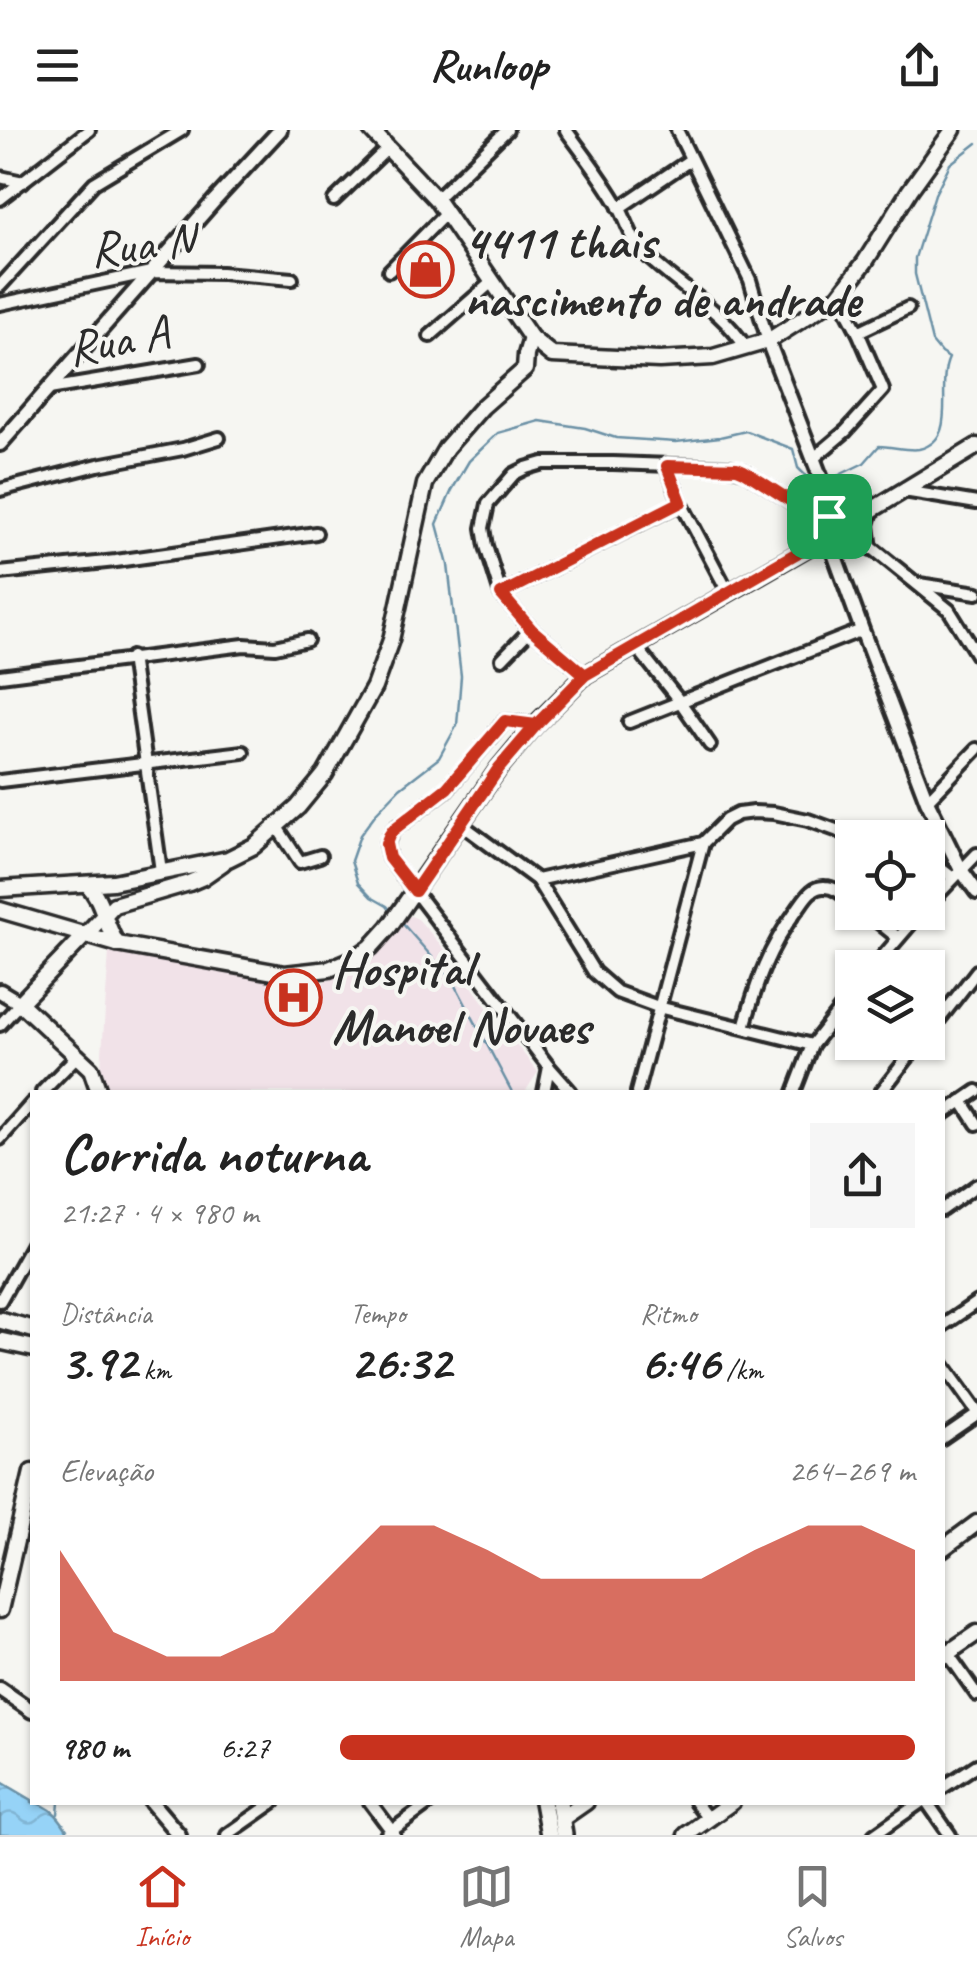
<!DOCTYPE html>
<html lang="pt">
<head>
<meta charset="utf-8">
<style>
	:root { --surface:#fff; --page:#f6f6f6; --text:#222; --muted:#767676; --line:#e0e0e0; --accent:#c8321e }
	body { margin:0; font-family:Caveat,sans-serif; background:var(--page); color:var(--text); height:100vh; display:flex; flex-direction:column; font-size:38px; white-space:nowrap }
	* { box-sizing:border-box; margin:0 }
	p { font-size:32px; color:var(--muted) }
	.icon { flex:none; width:55px; height:55px; fill:none; stroke:currentColor; stroke-width:2; stroke-linecap:round; stroke-linejoin:round }
	.map { position:relative; flex:1; overflow:hidden }
	.panel { position:absolute; left:30px; top:960px; width:915px; height:715px; display:flex; flex-direction:column; background:var(--surface); border-radius:0px; box-shadow:0 2px 8px #0004 }
	.panel>* { flex:none }
	.fabs { position:absolute; left:835px; top:690px; display:grid; gap:20px }
	.fabs a { display:grid; place-items:center; width:110px; height:110px; border-radius:0px; background:var(--surface); box-shadow:0 2px 8px #0004; font-size:50px }
	.pin { position:absolute; display:grid; place-items:center; width:85px; height:85px; color:#fff; margin:-42px; border-radius:20px; box-shadow:0 5px 15px #0006 }
	.round { display:grid; place-items:center; flex:none; width:105px; height:105px; border-radius:0px; background:var(--page) }
	.headline { display:flex; align-items:center; justify-content:space-between; height:170px; padding:0 30px }
	h1 { font-size:55px; font-weight:800; line-height:75px }
	.figures { display:grid; grid-template-columns:repeat(3,1fr); gap:15px; height:170px; padding:10px 30px }
	.figures div { display:grid; align-content:center }
	.figures b { font-size:50px; font-weight:800 }
	.figures small { font-size:28px; font-weight:400 }
	.figures p { font-size:28px }
	.chart { height:280px; padding:20px 30px }
	.chart p { display:flex; justify-content:space-between }
	.chart svg { width:100%; height:180px; margin-top:10px; fill:var(--accent); opacity:.7 }
	ul { padding:0 30px; list-style:none; font-size:32px }
	li { display:grid; grid-template-columns:160px 120px 1fr; align-items:center; height:75px }
	li i { height:25px; border-radius:12px; background:var(--accent) }
	header { display:flex; justify-content:space-between; align-items:center; height:130px; padding:0 30px; background:var(--surface); font-size:45px; font-weight:800 }
	.tabs { display:flex; justify-content:space-around; align-items:center; height:140px; border-top:2px solid var(--line); background:var(--surface); font-size:28px; color:var(--muted) }
	.tabs a { display:grid; justify-items:center; gap:5px }
	.tabs .active { color:var(--accent) }
	.map>svg:first-child { display:block }
</style>
</head>
<body>
<header><svg class="icon" aria-label="menu" viewBox="0 0 24 24"><path d="M4 6h16M4 12h16M4 18h16"/></svg>Runloop<svg class="icon" aria-label="share" viewBox="0 0 24 24"><path d="M12 15V3M7 8l5-5 5 5M5 13v7h14v-7"/></svg></header>
<div class="map">
<svg width="977" height="1705" viewBox="0 0 977 1705">
	<defs>
		<pattern id="water-waves" width="16" height="10" patternUnits="userSpaceOnUse" patternTransform="scale(2.5)"><rect width="16" height="10" fill="#96d3f7"/><path d="M0 5q4-4 8 0t8 0" fill="none" stroke="#81b5d4"/></pattern>
	</defs>
	<rect width="100%" height="100%" fill="#f6f6f2"/>
	<filter id="ink" filterUnits="userSpaceOnUse"><feTurbulence type="fractalNoise" baseFrequency=".01" numOctaves="2"/><feDisplacementMap in="SourceGraphic" scale="20" xChannelSelector="R" yChannelSelector="G"/><feConvolveMatrix kernelMatrix="1 2 1 2 8 2 1 2 1" color-interpolation-filters="sRGB"/></filter>
	<g filter="url(#ink)">
		<path fill="#f1e2e8" d="M411,786L418,789L447,822L489,880L538,942L525,962H105L101,937L109,822L115,821L151,827L298,854L321,853L348,843L369,831L381,820L404,789Z"/>
		<path fill="url(#water-waves)" stroke="#6b90a5" stroke-width="2.5" d="M0,1651L32,1670V1672C52,1676 61,1689 70,1705H0Z"/>
		<g fill="none" stroke-linecap="round" stroke-linejoin="round">
			<g stroke="#6b90a5" stroke-width="2.5">
				<path d="M825,349H831L864,333L879,316C891,316 908,321 919,319C960,309 935,258 949,228L941,223L932,212L915,144V128L935,64L950,34L977,13"/>
				<path d="M393,784L387,776L371,767L358,753L351,731L360,705L377,682L400,658L439,628L457,595L461,546L448,435L437,394L452,360L469,331L498,303L540,291L585,298L616,308L676,312L720,307L746,301L793,319L798,338L809,349H817"/>
				<path d="M402,793L454,852L512,962"/>
				<path d="M58,1684L59,1672"/>
			</g>
			<defs>
				<g id="minor">
					<path d="M566,0C584,25 604,50 619,77C628,93 631,111 645,124C678,157 721,178 746,218"/>
					<path d="M677,0L750,150L768,211"/>
					<path d="M0,47L23,52"/>
					<path d="M0,69L89,0"/>
					<path d="M436,69L507,0"/>
					<path d="M334,70L388,18"/>
					<path d="M619,78L690,30"/>
					<path d="M389,141L446,83"/>
					<path d="M0,156L94,53L182,0"/>
					<path d="M0,174L151,142L222,143L292,149"/>
					<path d="M858,202L908,178"/>
					<path d="M430,206L493,151"/>
					<path d="M49,259L199,234"/>
					<path d="M814,328L846,301L883,260L858,202L839,166"/>
					<path d="M667,336L681,373L728,462"/>
					<path d="M0,360L98,335L183,319L219,308"/>
					<path d="M904,361L977,373"/>
					<path d="M871,419L868,395L873,377"/>
					<path d="M0,443L116,431L316,403"/>
					<path d="M919,454L977,463"/>
					<path d="M501,464L681,373"/>
					<path d="M635,515L681,573L710,615"/>
					<path d="M131,527L161,741"/>
					<path d="M502,529L531,499"/>
					<path d="M585,545L531,499L501,464L486,416L483,398L488,374L514,344L526,338L543,333H613L729,337L744,341L799,377L829,386L842,398L860,408L949,480L977,525"/>
					<path d="M0,546L244,515L275,517L307,510"/>
					<path d="M629,592L862,500"/>
					<path d="M535,595L505,591L447,659L393,700L386,714L389,728L549,937L571,962"/>
					<path d="M0,651L243,622"/>
					<path d="M927,671L977,619"/>
					<path d="M461,694L537,750L703,713L726,690L738,684L754,682L774,683L808,690L858,708"/>
					<path d="M277,697L300,732L320,726"/>
					<path d="M928,733L940,738L953,748"/>
					<path d="M537,750L594,842L617,862L658,877L812,915"/>
					<path d="M928,775L977,724"/>
					<path d="M866,782L897,807"/>
					<path d="M873,838L921,782"/>
					<path d="M0,895L20,873"/>
					<path d="M744,897C757,852 768,819 796,781C804,771 810,756 825,757C836,757 844,766 852,772"/>
					<path d="M928,904L977,841"/>
					<path d="M42,962L78,925"/>
					<path d="M544,962L549,937"/>
					<path d="M637,962L703,713"/>
					<path d="M794,962L812,915L852,864"/>
					<path d="M881,962L920,912"/>
					<path d="M962,971L977,994"/>
					<path d="M942,985L977,961"/>
					<path d="M0,1009L32,973"/>
					<path d="M942,1080L977,1055"/>
					<path d="M0,1171L32,1114"/>
					<path d="M942,1196L977,1172"/>
					<path d="M942,1233L977,1282"/>
					<path d="M942,1308L977,1284"/>
					<path d="M942,1515L977,1565"/>
					<path d="M942,1658L977,1635"/>
					<path d="M370,1672L394,1704"/>
					<path d="M695,1672L708,1689"/>
					<path d="M927,1672L950,1705"/>
					<path d="M227,1705L274,1672"/>
					<path d="M386,1705L431,1672"/>
					<path d="M874,1705L921,1672"/>
				</g>
				<g id="tertiary">
					<path d="M768,211L825,359L829,374L831,415L862,500L927,671L961,740L977,762"/>
					<path d="M0,314L214,71L280,0"/>
					<path d="M0,861L20,873"/>
					<path d="M0,1559L32,1581"/>
					<path d="M151,1672L179,1705"/>
				</g>
				<g id="secondary">
					<path d="M371,0L436,69L531,208L552,225L659,230L713,227L768,211L839,166L865,132L910,60L953,0"/>
					<path d="M87,754C104,771 104,794 117,814"/>
					<path d="M0,759L113,752L228,729L254,716L298,677L325,644L374,557L391,510L425,354L446,318L482,277L525,239L526,225L531,208"/>
					<path d="M0,780L117,814L285,844L329,839L353,829L371,817L389,797L499,638L535,595L585,545L842,398L977,316"/>
					<path d="M99,962L91,939L20,873L114,775L189,753L203,747L223,733"/>
					<path d="M942,1419L977,1393"/>
					<path d="M0,1480L32,1342"/>
					<path d="M942,1527L977,1503"/>
					<path d="M563,1688L586,1672"/>
					<path d="M686,1705L732,1672"/>
				</g>
				<g id="primary">
					<path d="M0,1190L32,1199"/>
					<path d="M0,1211L32,1218"/>
					<path d="M543,1672L549,1705"/>
					<path d="M559,1672L564,1705"/>
				</g>
			</defs>
			<use href="#minor" stroke="#2b2b2b" stroke-width="18"/>
			<use href="#tertiary" stroke="#2b2b2b" stroke-width="20"/>
			<use href="#secondary" stroke="#2b2b2b" stroke-width="21"/>
			<use href="#primary" stroke="#2b2b2b" stroke-width="22"/>
			<use href="#minor" stroke="#f6f6f2" stroke-width="10"/>
			<use href="#tertiary" stroke="#f6f6f2" stroke-width="12"/>
			<use href="#secondary" stroke="#f6f6f2" stroke-width="14"/>
			<use href="#primary" stroke="#f6f6f2" stroke-width="15"/>
		</g>
	</g>
	<g fill="none" stroke-linecap="round" stroke-linejoin="round" filter="url(#ink)">
		<defs>
			<path id="route" d="M829,386L830,404L585,545L536,595L499,638L415,761L389,728L386,714L389,706L393,700L447,658L505,591L536,595L585,545L531,499L501,464L681,372L667,336L737,338L744,341L800,377L829,386"/>
		</defs>
		<use href="#route" stroke="#fff" stroke-width="20"/>
		<use href="#route" stroke="#c8321e" stroke-width="12"/>
	</g>
	<defs>
		<symbol id="shop-ring" viewBox="-11 -11 22 22"><circle r="9.5" fill="#f6f6f2" stroke="#c8321e" stroke-width="1.5"/><path d="M-5-2.5h2.3a2.7 3.5 0 0 1 5.4 0H5L5.5 6h-11ZM-1.5-2.5h3a1.5 2.3 0 0 0-3 0Z" fill="#c8321e"/></symbol>
		<symbol id="hospital-ring" viewBox="-11 -11 22 22"><circle r="9.5" fill="#f6f6f2" stroke="#c8321e" stroke-width="1.5"/><path d="M-5-5h3v3.5h4V-5h3V5h-3V1.5h-4V5h-3Z" fill="#c8321e"/></symbol>
	</defs>
	<g fill-rule="evenodd">
		<use href="#shop-ring" x="394" y="108" width="63" height="63"/>
		<use href="#hospital-ring" x="262" y="836" width="63" height="63"/>
	</g>
	<g text-anchor="middle" dominant-baseline="central" stroke-width="8" stroke-linejoin="round" paint-order="stroke">
		<g font-size="50" font-weight="bold" fill="#2b2b2b" stroke="#f6f6f2" text-anchor="start">
			<text x="464" y="111">4411 thais<tspan x="464" dy="58">nascimento de andrade</tspan></text>
			<text x="332" y="838">Hospital<tspan x="332" dy="58">Manoel Novaes</tspan></text>
		</g>
		<g font-size="50" fill="#2b2b2b" stroke="#f6f6f2">
			<text transform="translate(142 114) rotate(-6)">Rua N</text>
			<text transform="translate(118 210) rotate(-10)">Rua A</text>
		</g>
	</g>
</svg>
<div class="fabs">
<a><svg class="icon" aria-label="locate" viewBox="0 0 24 24"><circle cx="12" cy="12" r="6"/><path d="M12 2v4M12 18v4M2 12h4M18 12h4"/></svg></a>
<a><svg class="icon" aria-label="layers" viewBox="0 0 24 24"><path d="M12 4l9 5-9 5-9-5zM3 14l9 5 9-5"/></svg></a>
</div>
<div class="pin" style="left:829px;top:386px;background:#1e9e55"><svg class="icon" aria-label="arrive" viewBox="0 0 24 24"><path d="M6 21V4h12l-3 4 3 4H6"/></svg></div>
<section class="panel">
<div class="headline"><div><h1>Corrida noturna</h1><p>21:27 · 4 × 980 m</p></div><a class="round"><svg class="icon" aria-label="share" viewBox="0 0 24 24"><path d="M12 15V3M7 8l5-5 5 5M5 13v7h14v-7"/></svg></a></div>
<div class="figures">
<div><p>Distância</p><b>3.92<small> km</small></b></div>
<div><p>Tempo</p><b>26:32</b></div>
<div><p>Ritmo</p><b>6:46<small> /km</small></b></div>
</div>
<div class="chart"><p><span>Elevação</span>264–269 m</p>
<svg viewBox="0 0 160 44" preserveAspectRatio="none"><path d="M0 44V12L10 32L20 38L30 38L40 32L50 19L60 6L70 6L80 12L90 19L100 19L110 19L120 19L130 12L140 6L150 6L160 12V44z"/></svg>
</div>
<ul>
<li><b>980 m</b>6:27<i style="width:100%"></i></li>
</ul>
</section>
</div>
<nav class="tabs">
<a class="active"><svg class="icon" aria-label="home" viewBox="0 0 24 24"><path d="M3 11l9-7 9 7M6 9v11h12V9"/></svg>Início</a>
<a><svg class="icon" aria-label="map" viewBox="0 0 24 24"><path d="M3 6l6-2 6 2 6-2v14l-6 2-6-2-6 2zM9 4v14M15 6v14"/></svg>Mapa</a>
<a><svg class="icon" aria-label="saved" viewBox="0 0 24 24"><path d="M7 4h10v16l-5-4-5 4z"/></svg>Salvos</a>
</nav>
</body>
</html>
